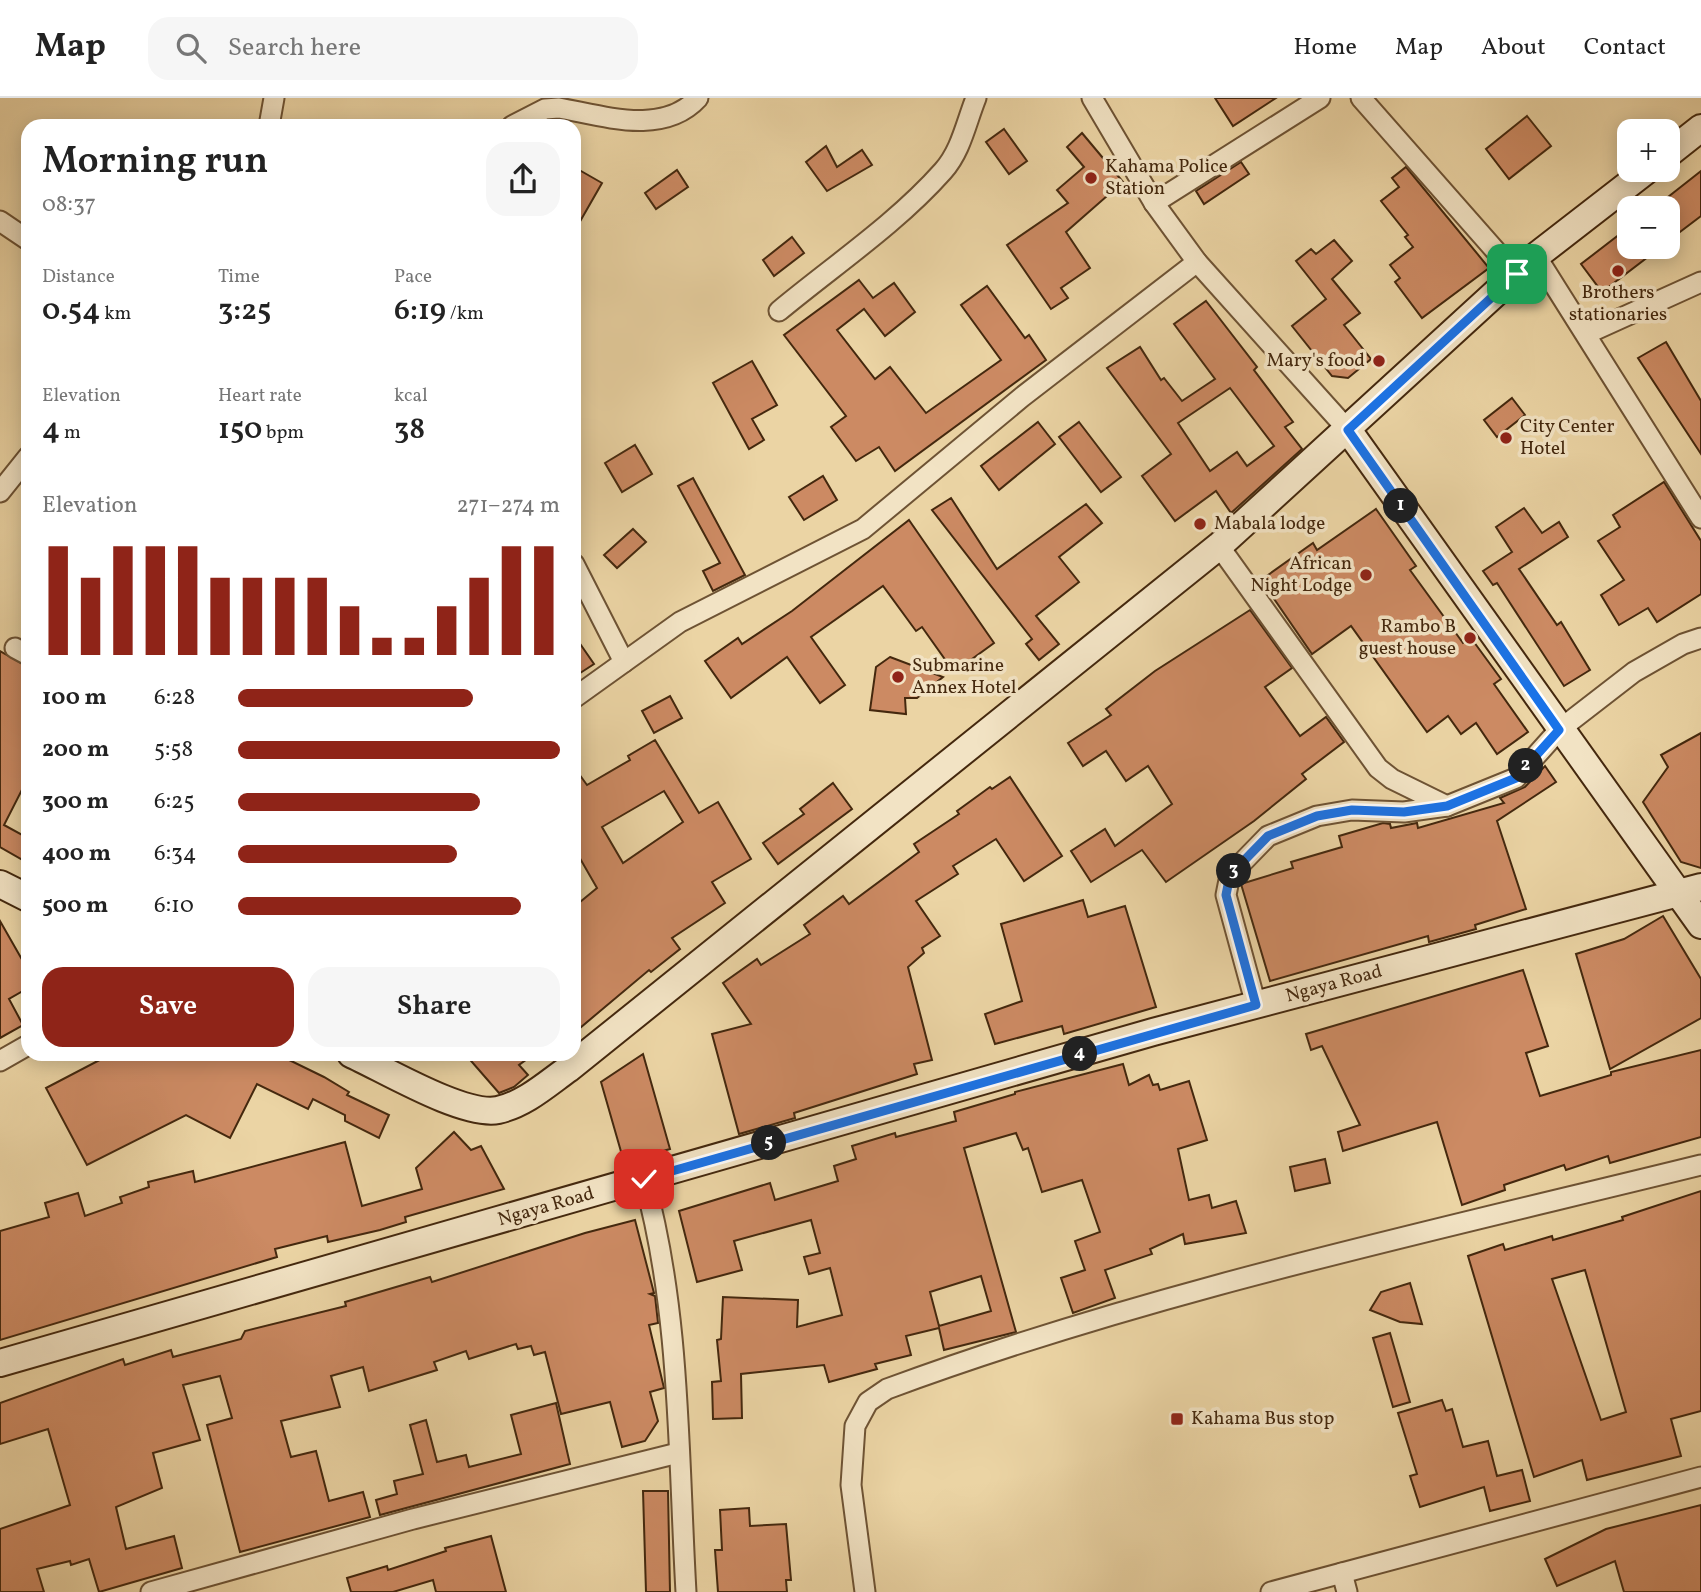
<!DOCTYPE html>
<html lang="en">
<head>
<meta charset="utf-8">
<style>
	:root { --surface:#fff; --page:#f6f6f6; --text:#222; --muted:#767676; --line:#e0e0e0; --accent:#8f2418 }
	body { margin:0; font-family:Vollkorn,serif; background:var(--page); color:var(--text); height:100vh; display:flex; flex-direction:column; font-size:26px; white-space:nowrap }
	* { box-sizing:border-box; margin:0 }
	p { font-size:23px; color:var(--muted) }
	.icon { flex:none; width:38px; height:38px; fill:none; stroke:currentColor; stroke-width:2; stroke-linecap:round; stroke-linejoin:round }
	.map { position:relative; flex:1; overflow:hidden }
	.panel { position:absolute; left:21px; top:21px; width:560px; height:942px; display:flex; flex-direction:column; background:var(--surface); border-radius:21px; box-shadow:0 4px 18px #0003 }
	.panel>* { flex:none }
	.controls { position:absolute; left:1617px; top:21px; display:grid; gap:14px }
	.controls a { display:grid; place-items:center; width:63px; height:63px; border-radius:14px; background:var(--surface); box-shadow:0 4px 18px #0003; font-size:35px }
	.pin { position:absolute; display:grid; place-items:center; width:60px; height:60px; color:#fff; margin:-30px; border-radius:14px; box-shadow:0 4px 10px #0006 }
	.km { position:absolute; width:35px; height:35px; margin:-18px; border-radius:50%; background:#222; color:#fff; font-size:19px; line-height:35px; text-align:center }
	.round { display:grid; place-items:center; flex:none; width:74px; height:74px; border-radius:21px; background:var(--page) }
	.summary { display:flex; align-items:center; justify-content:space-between; height:119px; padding:0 21px }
	h1 { font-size:38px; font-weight:600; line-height:52px }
	.stats { display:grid; grid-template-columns:repeat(3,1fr); gap:10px; height:119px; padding:7px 21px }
	.stats div { display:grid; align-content:center }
	.stats b { font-size:30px; font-weight:600 }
	.stats small { font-size:19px; font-weight:400 }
	.stats p { font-size:19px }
	.chart { height:196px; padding:14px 21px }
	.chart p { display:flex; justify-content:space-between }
	.chart svg { width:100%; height:126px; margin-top:7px; stroke:var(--accent); stroke-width:6 }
	.action { display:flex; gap:14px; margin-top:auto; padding:14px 21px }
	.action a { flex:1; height:80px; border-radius:21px; background:var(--accent); color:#fff; font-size:28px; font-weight:600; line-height:80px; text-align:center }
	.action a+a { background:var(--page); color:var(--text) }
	ul { padding:0 21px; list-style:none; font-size:23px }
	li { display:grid; grid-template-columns:112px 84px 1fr; align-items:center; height:52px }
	li i { height:18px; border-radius:9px; background:var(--accent) }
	header { display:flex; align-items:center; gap:42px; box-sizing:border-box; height:98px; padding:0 35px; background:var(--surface); border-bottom:2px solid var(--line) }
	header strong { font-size:33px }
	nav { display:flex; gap:38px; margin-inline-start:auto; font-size:24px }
	.search { width:490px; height:63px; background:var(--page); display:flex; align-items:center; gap:18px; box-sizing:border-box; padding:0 24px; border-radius:21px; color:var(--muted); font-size:26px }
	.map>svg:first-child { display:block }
</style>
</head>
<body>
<header>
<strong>Map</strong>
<div class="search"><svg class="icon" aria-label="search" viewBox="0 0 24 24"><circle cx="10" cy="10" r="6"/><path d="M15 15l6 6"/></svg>Search here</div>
<nav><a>Home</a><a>Map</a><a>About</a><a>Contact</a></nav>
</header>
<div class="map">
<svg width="1701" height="1494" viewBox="0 0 1701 1494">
	<rect width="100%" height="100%" fill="#ebd4a4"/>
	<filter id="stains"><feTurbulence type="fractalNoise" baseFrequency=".00286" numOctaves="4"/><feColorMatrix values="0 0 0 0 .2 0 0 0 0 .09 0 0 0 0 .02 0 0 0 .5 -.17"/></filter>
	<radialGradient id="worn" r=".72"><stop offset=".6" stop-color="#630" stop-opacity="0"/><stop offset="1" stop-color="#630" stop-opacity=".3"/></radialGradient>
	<g fill="#cc8a63" stroke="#44280e" stroke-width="2" fill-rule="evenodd">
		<path d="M1215,0H1276L1233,28Z"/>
		<path d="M1527,18L1551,48L1509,81L1486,51Z"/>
		<path d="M1004,31L1027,63L1009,76L986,44Z"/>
		<path d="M1082,35L1123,84L1066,134L1090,170L1061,190L1068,200L1051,211L1007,147L1068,105L1057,92L1084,69L1067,49Z"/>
		<path d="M826,48L837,69L862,52L872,67L827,93L806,64Z"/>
		<path d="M1241,64L1249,76L1204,106L1196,93Z"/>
		<path d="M574,69L602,85L574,134Z"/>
		<path d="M1406,69L1489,170L1422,220L1395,184L1400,180L1390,167L1413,149L1405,139L1408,137L1381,103L1399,89L1392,80Z"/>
		<path d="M677,72L688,89L656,111L645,95Z"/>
		<path d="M1701,73V118L1668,143V99Z"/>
		<path d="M1629,129V149H1661L1602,194L1581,166Z"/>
		<path d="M792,139L804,155L774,178L763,162Z"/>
		<path d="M1334,142L1352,163L1332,181L1360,215L1344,227L1371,261L1348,280L1332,278L1292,228L1326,201L1296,163L1311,151L1316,156Z"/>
		<path d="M859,182L873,200L894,185L915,214L885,238L864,211L837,232L875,281L890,269L926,315L1001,262L961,207L987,188L1025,240L1029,237L1046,262L895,373L879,349L856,363L831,329L846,318L784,237Z"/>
		<path d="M1206,203L1257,269L1254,272L1293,324L1285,329L1302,351L1231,415L1216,393L1175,423L1142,378L1171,356L1107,270L1140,249L1161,282L1164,280L1182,303L1215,281L1174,226ZM1230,290L1274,348L1247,368L1237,354L1210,373L1178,325Z"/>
		<path d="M1666,244L1701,303V356L1638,260Z"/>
		<path d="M752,263L777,307L752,321L764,342L749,351L713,285Z"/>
		<path d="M1512,300L1525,317L1497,339L1484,322Z"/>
		<path d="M1038,324L1055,346L999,392L981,368Z"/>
		<path d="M1079,324L1121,379L1101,394L1059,339Z"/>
		<path d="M635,347L652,376L622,394L605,365Z"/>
		<path d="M823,378L837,402L804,422L789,399Z"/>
		<path d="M693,380L745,477L713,493L703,473L720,465L678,388Z"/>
		<path d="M1664,384L1701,443V496L1657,524L1648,510L1619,527L1601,497L1624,482L1598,443L1620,429L1613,417Z"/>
		<path d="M951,400L997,471L1086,406L1102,425L1059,459L1079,484L1036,518L1059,546L1039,562L1026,546L1032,541L932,412Z"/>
		<path d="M1524,410L1542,435L1559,424L1568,439L1519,471L1557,527L1561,524L1590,572L1564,588L1497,485L1493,487L1483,473L1512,454L1496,429Z"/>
		<path d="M1376,411L1416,468L1410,472L1463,545L1471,540L1501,581L1494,586L1528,634L1497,656L1476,625L1461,636L1448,618L1427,634L1351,528L1312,556L1261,482L1313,445L1317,452Z"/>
		<path d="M909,422L994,545L954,574L922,529L916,533L883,488L811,539L845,587L820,605L787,559L731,600L705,563L738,540L742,546L792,513Z"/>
		<path d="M633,431L646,444L617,470L604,457Z"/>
		<path d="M1250,512L1292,570L1265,589L1300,638L1326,619L1344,644L1302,676L1306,681L1254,723L1166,784L1142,752L1091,784L1071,753L1105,731L1115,748L1172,706L1148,668L1126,683L1106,653L1083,668L1068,645L1111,617L1106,611L1155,573Z"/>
		<path d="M574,537L594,566L574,579Z"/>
		<path d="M0,553L28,569V680L4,727L28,740V765L0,749Z"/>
		<path d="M890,559L943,579L917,600H905L906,616L870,612L876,569Z"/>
		<path d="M670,598L682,620L654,635L642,613Z"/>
		<path d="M1701,635V770L1681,764L1643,704L1668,669L1661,657Z"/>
		<path d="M655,642L699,715L718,704L751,761L712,784L725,805L672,840L680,851L651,874L649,872L574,935V809L597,790L574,750V669L587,687L630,662L628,658ZM664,693L683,724L623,765L602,729Z"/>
		<path d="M1545,668L1556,684L1497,723L1526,811L1475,827L1476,831L1429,844L1428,838L1270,883L1241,786L1293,770L1291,764L1342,749L1339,738L1383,725L1390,726L1391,730L1417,725L1418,730L1504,705L1500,700L1525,689Z"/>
		<path d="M1010,679L1062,758L1024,783L996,741L953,768L958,776L916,803L940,838L922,850L924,855L908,869L932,962L914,966L917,976L794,1015L795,1020L739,1036L712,936L751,926L723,885L757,861L761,867L810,836L804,827L843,798L849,806L919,754L914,746L959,716L957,713L990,689L992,691Z"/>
		<path d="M833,685L852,711L778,766L763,745L804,716L800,711Z"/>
		<path d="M1083,802L1088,819L1125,808L1156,909L1064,936L1062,928L995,946L985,916L1022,903L1001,826Z"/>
		<path d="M1663,818L1701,881V920L1610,971L1576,856L1624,841Z"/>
		<path d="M0,823L28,872V890L9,901L23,927L0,940Z"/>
		<path d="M1523,872L1548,948L1526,955L1540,998L1611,977V974L1701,952V1039L1610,1065L1608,1058L1566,1072L1564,1067L1504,1087L1505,1092L1462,1107L1437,1024L1343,1053L1338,1034L1360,1027L1322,948L1311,952L1306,936Z"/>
		<path d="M111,956H277L324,979L349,994L347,997L389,1017L379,1040L345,1023V1017L313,1001L308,1011L257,986L230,1040L186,1017L87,1067L46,990Z"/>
		<path d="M465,956H534L519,967L528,977L514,989L499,995Z"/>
		<path d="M643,956L670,1051L624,1064L601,984Z"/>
		<path d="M1123,966L1129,987L1149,977L1153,987L1158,986L1160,992L1189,983L1207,1042L1178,1051L1189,1102L1209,1097L1212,1110L1236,1103L1246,1135L1185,1146L1183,1136L1150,1151L1152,1156L1105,1172L1115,1200L1073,1215L1061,1180L1085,1172L1075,1143L1100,1134L1082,1082L1042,1094L1028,1050L1023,1052L1016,1035L964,1050L1016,1234L944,1252L939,1230L906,1238L911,1257L875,1266L877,1271L829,1284L824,1267L741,1276L742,1320L713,1321L712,1284L721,1283L717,1242L721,1241L723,1199L798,1202L797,1229L842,1217L830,1170L809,1176L804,1159L820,1155L811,1122L734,1143L742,1172L697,1184L679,1113L770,1085L775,1102L838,1083L834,1068L856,1061L852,1048L895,1035L896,1039L956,1023L954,1014L1015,996V994ZM981,1178L991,1213L939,1228L930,1194Z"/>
		<path d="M454,1034L471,1052L481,1048L504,1091L405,1119L406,1124L380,1132L328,1144L327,1138L275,1151L277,1159L0,1242V1133L49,1119L45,1105L78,1095L85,1118L122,1105L120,1099L149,1089L148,1084L193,1073L195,1084L345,1044L362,1108L422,1091L416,1070Z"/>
		<path d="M1325,1061L1330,1085L1295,1093L1290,1069Z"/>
		<path d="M1701,1093V1313L1671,1321L1681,1358L1587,1382L1582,1362L1534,1379L1468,1158L1503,1146L1505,1152L1552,1138L1553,1142L1623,1122L1622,1119ZM1585,1172L1626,1314L1601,1322L1552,1181Z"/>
		<path d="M635,1122L654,1195L650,1196L655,1198L658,1225L649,1227L664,1290L650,1294L658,1323L645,1343L622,1349L610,1304L561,1316L545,1254L534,1257L531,1248L518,1251L516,1246L469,1261L466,1253L434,1264L437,1272L369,1293L363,1269L331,1278L340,1309L281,1323L291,1359L316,1353L329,1403L363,1394L370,1419L240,1454L207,1327L232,1320L220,1278L183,1287L200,1342L153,1355L162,1390L116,1409L126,1451L174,1438L182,1470L99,1494L89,1461L71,1467L70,1463L37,1471L44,1494H0V1431L70,1407L48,1331L0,1346V1305L123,1261L125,1267L171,1252L173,1259L241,1241L245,1233L346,1208L345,1204L430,1179L432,1184L585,1135Z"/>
		<path d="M1410,1185L1422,1226L1400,1224L1370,1212L1381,1194Z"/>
		<path d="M1390,1235L1410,1304L1393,1309L1373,1240Z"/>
		<path d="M1442,1302L1446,1313L1452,1311L1463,1349L1488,1343L1497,1378L1522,1372L1530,1403L1490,1413L1484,1389L1420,1409L1410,1378L1417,1376L1398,1315Z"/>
		<path d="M556,1305L570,1366L380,1417L376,1402L397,1396L394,1383L423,1376L410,1327L426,1322L437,1364L466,1357L469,1369L521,1356L511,1317Z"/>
		<path d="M643,1393H668L670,1494H646Z"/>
		<path d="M1701,1407V1494H1624L1615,1463L1557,1488L1545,1461L1606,1431Z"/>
		<path d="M749,1410L750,1428L786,1426L791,1482H786L787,1494H718L715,1452H722L720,1412Z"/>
		<path d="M491,1438L506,1494H436L433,1482L393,1494H351L347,1480L387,1468L388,1472L446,1453L445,1450Z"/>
	</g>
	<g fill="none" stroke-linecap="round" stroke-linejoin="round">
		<defs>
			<g id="street">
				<path d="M1092,0L1154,105L1197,164L1348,332"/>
				<path d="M1361,0L1516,176"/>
				<path d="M269,28L274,0"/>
				<path d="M512,28L545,11L559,10C604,18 663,38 698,0"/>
				<path d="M1154,105L1320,0"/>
				<path d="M0,123L28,142"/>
				<path d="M1536,158L1701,420"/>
				<path d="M779,213C833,168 896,126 943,73C961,53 966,25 976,0"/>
				<path d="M1586,236L1701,184"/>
				<path d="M0,394L28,359"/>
				<path d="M1219,448L1378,670L1392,681L1447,708"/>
				<path d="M574,466L624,564"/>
				<path d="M15,550L28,557"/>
				<path d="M574,600L680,524L863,431L1022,299L1197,164"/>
				<path d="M1256,907L1226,797L1230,777L1268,738L1317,718L1352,712L1404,714L1447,708L1516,680L1559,632L1634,574L1683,546L1701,540"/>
				<path d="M0,963L28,947"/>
				<path d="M644,1081C681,1215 678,1356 686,1494"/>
				<path d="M1342,1475L1347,1494"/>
				<path d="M151,1494L413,1421L678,1355"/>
				<path d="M865,1494L851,1387L855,1328L868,1304L887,1291C1149,1194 1429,1134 1701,1067"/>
				<path d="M1271,1494L1701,1379"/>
			</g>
			<g id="secondary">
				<path d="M1668,56L1701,30"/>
				<path d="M1348,332L1701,827"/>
				<path d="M0,786L28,800"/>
				<path d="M351,956C384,971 464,1019 498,1012C525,1006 547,986 568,971L1219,448L1536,158L1647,72"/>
				<path d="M0,1265L1153,934L1701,789"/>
			</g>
		</defs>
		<use href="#street" stroke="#6e5334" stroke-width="23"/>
		<use href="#secondary" stroke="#44280e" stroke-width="30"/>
		<use href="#street" stroke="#f2e3c4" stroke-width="19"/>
		<use href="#secondary" stroke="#f2e3c4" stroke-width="26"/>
	</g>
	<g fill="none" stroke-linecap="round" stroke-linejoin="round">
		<defs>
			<path id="route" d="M644,1081L1256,907L1226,797L1230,777L1268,738L1317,718L1352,712L1404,714L1447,708L1516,680L1559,632L1348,332L1517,176"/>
		</defs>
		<use href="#route" stroke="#fff" stroke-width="14"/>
		<use href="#route" stroke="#1a73e8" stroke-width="9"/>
	</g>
	<g fill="#8f2418" stroke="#f2e3c4" stroke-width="2.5">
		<circle cx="1091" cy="80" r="7"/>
		<circle cx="1618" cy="173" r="7"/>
		<circle cx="1379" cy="263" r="7"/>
		<circle cx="1506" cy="340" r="7"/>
		<circle cx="1200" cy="426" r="7"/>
		<circle cx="1366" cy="477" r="7"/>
		<circle cx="1470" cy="540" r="7"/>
		<circle cx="898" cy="579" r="7"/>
		<rect x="1170" y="1314" width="14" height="14" rx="3.5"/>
	</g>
	<g text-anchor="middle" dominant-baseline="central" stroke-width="7" stroke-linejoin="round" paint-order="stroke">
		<g font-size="19" fill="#44280e" stroke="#f2e3c4" text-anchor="start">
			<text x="1105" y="69">Kahama Police<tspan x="1105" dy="22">Station</tspan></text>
			<text x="1618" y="195" text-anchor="middle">Brothers<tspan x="1618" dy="22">stationaries</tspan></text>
			<text x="1365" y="263" text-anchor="end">Mary's food</text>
			<text x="1520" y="329">City Center<tspan x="1520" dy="22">Hotel</tspan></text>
			<text x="1214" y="426">Mabala lodge</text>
			<text x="1352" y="466" text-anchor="end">African<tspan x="1352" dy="22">Night Lodge</tspan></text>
			<text x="1456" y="529" text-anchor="end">Rambo B<tspan x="1456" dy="22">guest house</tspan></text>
			<text x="912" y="568">Submarine<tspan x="912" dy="22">Annex Hotel</tspan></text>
			<text x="1191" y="1321">Kahama Bus stop</text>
		</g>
		<g font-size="19" fill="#44280e" stroke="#f2e3c4">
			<text transform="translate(1334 886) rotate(-15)">Ngaya Road</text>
			<text transform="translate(546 1109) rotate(-16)">Ngaya Road</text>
		</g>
	</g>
	<rect width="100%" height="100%" filter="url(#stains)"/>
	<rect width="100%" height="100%" fill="url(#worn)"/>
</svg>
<div class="controls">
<a>+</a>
<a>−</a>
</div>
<div class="pin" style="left:1517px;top:176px;background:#1e9e55"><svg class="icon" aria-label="arrive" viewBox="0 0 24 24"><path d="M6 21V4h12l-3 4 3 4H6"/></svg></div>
<div class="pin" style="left:644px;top:1081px;background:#d93025"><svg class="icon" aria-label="check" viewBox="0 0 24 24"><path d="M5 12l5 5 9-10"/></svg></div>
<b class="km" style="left:1401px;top:408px">1</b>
<b class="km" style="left:1526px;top:668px">2</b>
<b class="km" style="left:1234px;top:773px">3</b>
<b class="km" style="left:1080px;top:956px">4</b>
<b class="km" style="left:769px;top:1045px">5</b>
<section class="panel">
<div class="summary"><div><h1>Morning run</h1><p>08:37</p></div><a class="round"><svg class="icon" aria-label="share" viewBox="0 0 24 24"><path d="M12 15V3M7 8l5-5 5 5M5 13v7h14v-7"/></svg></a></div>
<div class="stats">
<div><p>Distance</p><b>0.54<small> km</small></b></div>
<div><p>Time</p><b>3:25</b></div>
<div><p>Pace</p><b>6:19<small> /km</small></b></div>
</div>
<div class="stats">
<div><p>Elevation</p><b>4<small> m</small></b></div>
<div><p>Heart rate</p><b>150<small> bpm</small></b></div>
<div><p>kcal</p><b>38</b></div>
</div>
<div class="chart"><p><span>Elevation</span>271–274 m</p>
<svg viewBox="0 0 160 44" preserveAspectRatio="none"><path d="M5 44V6M15 44V17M25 44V6M35 44V6M45 44V6M55 44V17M65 44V17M75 44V17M85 44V17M95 44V27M105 44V38M115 44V38M125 44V27M135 44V17M145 44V6M155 44V6"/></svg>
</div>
<ul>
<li><b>100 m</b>6:28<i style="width:73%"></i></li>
<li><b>200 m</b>5:58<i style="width:100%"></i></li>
<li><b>300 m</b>6:25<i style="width:75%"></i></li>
<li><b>400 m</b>6:34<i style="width:68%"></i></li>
<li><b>500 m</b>6:10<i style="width:88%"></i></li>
</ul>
<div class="action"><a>Save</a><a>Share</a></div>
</section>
</div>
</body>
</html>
